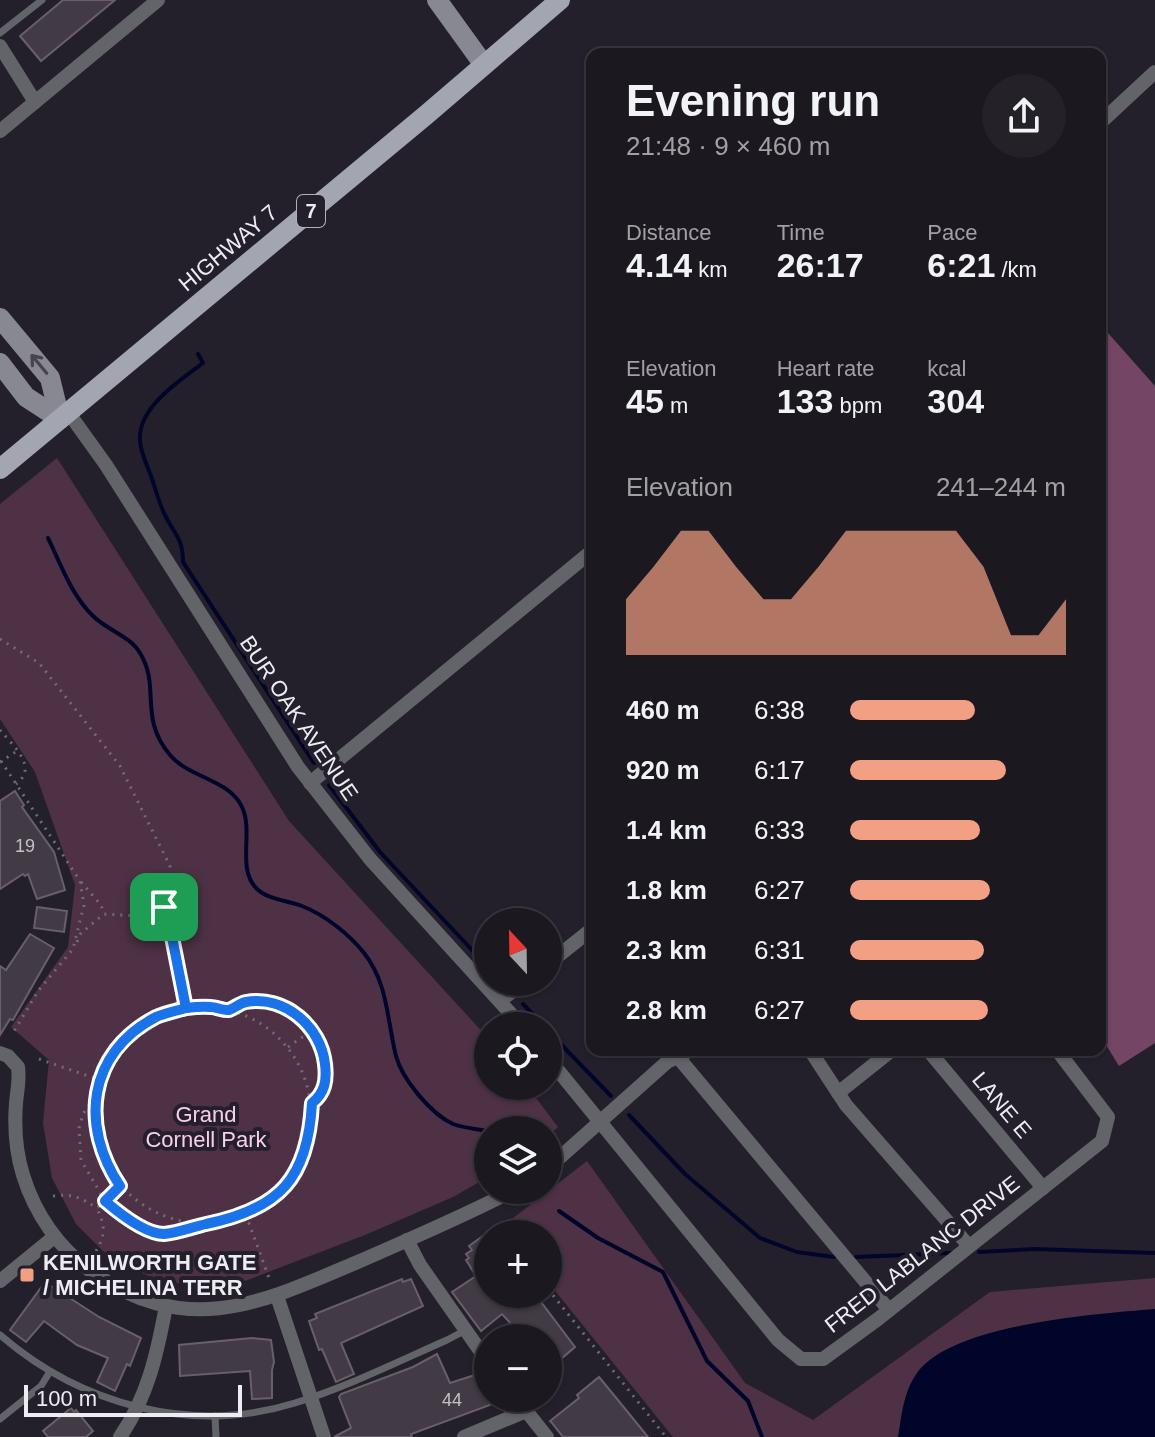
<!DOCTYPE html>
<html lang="en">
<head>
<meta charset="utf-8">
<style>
	:root { --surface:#1b1820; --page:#242129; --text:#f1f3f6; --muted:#a0a0a5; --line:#39373e; --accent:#f39f83 }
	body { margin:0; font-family:Helvetica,sans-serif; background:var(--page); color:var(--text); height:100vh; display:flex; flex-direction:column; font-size:30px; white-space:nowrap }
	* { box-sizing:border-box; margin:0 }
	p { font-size:26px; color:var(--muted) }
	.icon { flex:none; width:44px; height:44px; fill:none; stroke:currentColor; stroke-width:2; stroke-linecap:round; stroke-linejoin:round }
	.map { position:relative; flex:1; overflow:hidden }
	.sheet { position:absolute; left:586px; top:48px; width:520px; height:1008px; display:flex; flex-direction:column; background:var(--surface); border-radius:16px; box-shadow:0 2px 6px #0004,0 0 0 2px var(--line) }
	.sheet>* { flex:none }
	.needle { width:52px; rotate:338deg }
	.fabs { position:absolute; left:474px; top:908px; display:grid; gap:16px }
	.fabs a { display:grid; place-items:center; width:88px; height:88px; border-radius:50%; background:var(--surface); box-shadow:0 2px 6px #0004,0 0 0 2px var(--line); font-size:40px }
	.scale { position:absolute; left:24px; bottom:20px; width:218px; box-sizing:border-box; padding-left:8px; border:4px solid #eeecf3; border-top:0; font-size:22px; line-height:28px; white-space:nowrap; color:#eeecf3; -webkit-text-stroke:6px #24202b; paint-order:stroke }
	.pin { position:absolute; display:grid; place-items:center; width:68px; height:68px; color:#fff; margin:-34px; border-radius:16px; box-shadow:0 4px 12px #0006 }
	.round { display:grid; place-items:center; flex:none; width:84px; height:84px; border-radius:42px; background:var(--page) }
	.summary { display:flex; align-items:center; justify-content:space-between; height:136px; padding:0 40px }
	h1 { font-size:44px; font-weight:700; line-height:60px }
	.stats { display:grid; grid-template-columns:repeat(3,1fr); gap:12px; height:136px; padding:8px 40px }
	.stats div { display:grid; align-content:center }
	.stats b { font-size:34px; font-weight:700 }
	.stats small { font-size:22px; font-weight:400 }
	.stats p { font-size:22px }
	.chart { height:224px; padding:16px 40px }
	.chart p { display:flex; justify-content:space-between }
	.chart svg { width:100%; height:144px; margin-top:8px; fill:var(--accent); opacity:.7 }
	ul { padding:0 40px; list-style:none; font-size:26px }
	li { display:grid; grid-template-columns:128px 96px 1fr; align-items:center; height:60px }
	li i { height:20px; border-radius:10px; background:var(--accent) }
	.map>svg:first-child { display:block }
</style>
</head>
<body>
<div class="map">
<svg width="1155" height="1437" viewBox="0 0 1155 1437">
	<rect width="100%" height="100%" fill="#24202b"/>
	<g fill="#4e3145">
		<path d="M57,458L289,821L488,1038V1086H527L558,1127L548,1136V1130H488V1177L453,1197L365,1235L229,1287L163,1282L113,1261L76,1224L52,1178L43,1123L49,1060L11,1027L68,947L75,885L35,772L0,719V504Z"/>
		<path d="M587,1161L745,1383L813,1420L990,1292L1155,1278V1437H673L548,1282V1234H511L504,1225Z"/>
	</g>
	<path fill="#744565" d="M1100,324L1155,386V1043L1119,1066L1100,1035Z"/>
	<path fill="#000529" d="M1155,1309V1437H898C902,1414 903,1393 917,1373C952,1324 1096,1314 1155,1309Z"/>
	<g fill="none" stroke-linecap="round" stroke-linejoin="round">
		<g stroke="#000529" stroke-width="4">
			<path d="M198,354L203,363C180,380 137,408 140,441C141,454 147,465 151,476C156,490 159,504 166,517C175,535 183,539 183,562L314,763"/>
			<path d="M48,538C61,565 72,596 93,616C107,630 130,636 140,653C161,687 138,717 170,755C189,778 229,779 242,807C254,832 236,869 257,889C267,899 289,901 302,906C325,915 349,934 364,953C388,983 387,1020 396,1056C402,1079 431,1114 453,1124C463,1128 477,1129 488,1131"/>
			<path d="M329,785L380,852L488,967"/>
			<path d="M502,982L504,983"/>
			<path d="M523,1004L544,1026"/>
			<path d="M548,1031L611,1096"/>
			<path d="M629,1115L685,1174L760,1238L797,1252L834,1257"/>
			<path d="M559,1211L598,1238L663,1272L707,1361L748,1401L762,1437"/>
			<path d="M979,1252L1035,1249L1155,1253"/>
			<path d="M856,1257L951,1253"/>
		</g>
	</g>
	<g fill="#423a44" stroke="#685f6a" stroke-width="2">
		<path d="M63,0H115L41,61L20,36Z"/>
		<path d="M15,791L24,805L22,807L54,852L65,890L37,899L28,874L25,876L23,874L0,889V801Z"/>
		<path d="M37,907L67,911L64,932L34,928Z"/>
		<path d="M30,934L54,948L13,1020L10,1019L0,1035V966L6,970Z"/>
		<path d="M483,1236L488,1245V1294H535L575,1347L548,1370V1338H529L515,1324L513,1326L502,1314L481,1331L452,1292L476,1276L466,1260L469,1258L466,1254L472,1250L469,1246Z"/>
		<path d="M402,1279L403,1282L411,1279L423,1306L341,1343L354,1374L336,1382L322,1349L319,1350L309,1321L317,1318L315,1314Z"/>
		<path d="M45,1282L99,1317L141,1338L130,1366L127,1364L115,1391L97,1382L108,1358L77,1345L44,1321L26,1342L10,1330Z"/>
		<path d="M252,1338L271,1340L274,1362L272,1370V1398L252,1399L250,1371L180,1376L179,1345Z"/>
		<path d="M437,1354L450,1383L478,1374L490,1405L411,1434L412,1437H334L351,1428L339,1397L341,1394L413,1367Z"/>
		<path d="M599,1377L622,1405L648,1437H563L552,1423L550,1421L579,1398L577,1395Z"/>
		<path d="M71,1408L74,1412L76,1410L93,1431L86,1437H48L43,1431Z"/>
	</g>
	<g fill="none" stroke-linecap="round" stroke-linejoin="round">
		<g stroke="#706c76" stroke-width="3" stroke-dasharray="2 6" stroke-linecap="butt">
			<path d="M0,639L39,663L120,766L170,866L164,907"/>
			<path d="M0,730C13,746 39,767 16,784"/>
			<path d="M1,761L80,881L84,905L73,949L38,991L13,1033"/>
			<path d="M0,762L17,751"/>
			<path d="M81,882L101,905L104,914"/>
			<path d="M155,917L164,907L174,908L182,919L180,926L171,932"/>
			<path d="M77,942L81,933L104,914L155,917L161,927L171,932L186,1008"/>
			<circle cx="203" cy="1115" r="108"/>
			<path d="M229,1010C257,994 293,1004 313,1029C328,1048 332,1088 312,1103"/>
			<path d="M288,1047L314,1029"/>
			<path d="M39,1059L100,1080"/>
			<path d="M94,1098L83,1114L79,1128L81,1160L105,1201L128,1220L162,1234L205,1224"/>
			<path d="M53,1196C72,1193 81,1198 97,1208L120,1186"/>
			<path d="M246,1215L269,1278"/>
			<path d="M501,1223L507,1234"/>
			<path d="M96,1251C106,1234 105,1226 97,1208"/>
			<path d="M548,1289L666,1437"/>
		</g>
		<g stroke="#636469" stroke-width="7">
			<path d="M0,33L42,0"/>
			<path d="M0,1335C81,1405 191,1435 295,1403C347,1387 397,1362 447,1340L464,1331"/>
			<path d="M215,1416L216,1437"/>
			<path d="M0,1419L41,1386L49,1373"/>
		</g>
		<g stroke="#636469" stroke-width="14">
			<path d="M0,46L35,102"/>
			<path d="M1100,123L1155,72"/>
			<path d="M0,131L158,0"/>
			<path d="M68,412L106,465L298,767L370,859L522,1026"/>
			<path d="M310,783L592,551"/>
			<path d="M548,964L592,929"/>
			<path d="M501,1000L525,982"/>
			<path d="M672,1050L889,1310"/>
			<path d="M810,1050L846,1105L969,1246"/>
			<path d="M928,1050L1043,1188"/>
			<path d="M0,1053L8,1056L18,1067C20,1080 17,1091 16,1103C14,1128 16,1152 23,1175C35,1214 59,1248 92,1272C189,1340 263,1302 360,1261C412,1238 464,1216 514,1190"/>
			<path d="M548,1058L778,1340L801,1359H823L878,1319L1102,1141L1108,1117L1057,1050"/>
			<path d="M838,1093L892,1050"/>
			<path d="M548,1168L667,1062L691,1050"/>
			<path d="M407,1240L420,1265L488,1362"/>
			<path d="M0,1281L54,1237"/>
			<path d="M277,1296L324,1437"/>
			<path d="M516,1398L547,1437"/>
			<path d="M120,1437C148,1396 157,1354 166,1306"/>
			<path d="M464,1437L526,1411"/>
		</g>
		<g stroke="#878892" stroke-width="20">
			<path d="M437,0L484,65"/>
			<path d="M0,318L50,378L60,419"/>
			<path d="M0,363L26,397L60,419"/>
		</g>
		<path stroke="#a3a5b1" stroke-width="20" d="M0,469L426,115L560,0"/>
	</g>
	<defs><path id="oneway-shaft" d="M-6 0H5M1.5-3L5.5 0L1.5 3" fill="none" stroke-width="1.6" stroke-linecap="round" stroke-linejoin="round" transform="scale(2)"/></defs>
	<use stroke="#47444f" href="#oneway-shaft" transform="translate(39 364) rotate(-130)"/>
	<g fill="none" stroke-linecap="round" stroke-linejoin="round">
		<defs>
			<path id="route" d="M164,907L155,917L161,927L171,932L186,1008C176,1011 165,1013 156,1017C87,1053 80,1126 120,1186L105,1201C119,1213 145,1234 164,1234C177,1233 193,1227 206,1224C280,1209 308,1178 312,1103C325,1093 327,1080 325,1064C321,1027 285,995 246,1002C240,1003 235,1008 229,1010C224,1011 216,1007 211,1007C202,1006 194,1007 186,1008L171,932L180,926L182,919L174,908L164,907"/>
		</defs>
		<use href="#route" stroke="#fff" stroke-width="16"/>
		<use href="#route" stroke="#1a73e8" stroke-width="10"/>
	</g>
	<rect fill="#f39f83" stroke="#24202b" stroke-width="3" x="19" y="1267" width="16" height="16" rx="4"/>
	<g text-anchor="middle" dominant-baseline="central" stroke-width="8" stroke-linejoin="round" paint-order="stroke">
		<g font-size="18" fill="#c3c0c7">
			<text x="25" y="846">19</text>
			<text x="452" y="1400">44</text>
		</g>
		<rect fill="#24202b" stroke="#b1afb7" stroke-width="2" x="297" y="195" width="28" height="32" rx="6"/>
		<g font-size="20" font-weight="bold" fill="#eeecf3">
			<text x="311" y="211">7</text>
		</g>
		<g font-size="22" fill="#eeecf3" stroke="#24202b">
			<text transform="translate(228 248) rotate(-40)">HIGHWAY 7</text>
			<text transform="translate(299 718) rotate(56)">BUR OAK AVENUE</text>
			<text transform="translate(1002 1105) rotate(50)">LANE E</text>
			<text transform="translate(922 1254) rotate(-38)">FRED LABLANC DRIVE</text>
		</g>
		<g font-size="22" fill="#fbcdeb" stroke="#24202b">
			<text x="206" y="1114">Grand<tspan x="206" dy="25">Cornell Park</tspan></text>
		</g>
		<g font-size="22" font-weight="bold" fill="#eeecf3" stroke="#24202b" text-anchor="start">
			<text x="43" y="1262">KENILWORTH GATE<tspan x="43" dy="25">/ MICHELINA TERR</tspan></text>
		</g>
	</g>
</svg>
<div class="fabs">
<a><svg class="needle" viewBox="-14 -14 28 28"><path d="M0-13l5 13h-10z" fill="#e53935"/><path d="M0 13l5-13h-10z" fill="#a0a0a5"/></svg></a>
<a><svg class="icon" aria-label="locate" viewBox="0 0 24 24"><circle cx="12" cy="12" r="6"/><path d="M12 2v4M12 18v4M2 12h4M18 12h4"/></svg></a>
<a><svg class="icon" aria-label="layers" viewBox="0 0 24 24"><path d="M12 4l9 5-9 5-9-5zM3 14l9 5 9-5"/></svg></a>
<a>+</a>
<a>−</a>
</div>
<div class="scale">100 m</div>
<div class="pin" style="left:164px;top:907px;background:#1e9e55"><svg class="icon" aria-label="arrive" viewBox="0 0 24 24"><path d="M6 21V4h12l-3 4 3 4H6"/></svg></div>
<section class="sheet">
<div class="summary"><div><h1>Evening run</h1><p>21:48 · 9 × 460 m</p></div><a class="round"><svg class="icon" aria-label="share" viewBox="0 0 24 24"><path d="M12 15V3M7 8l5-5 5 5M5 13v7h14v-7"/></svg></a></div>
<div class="stats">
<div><p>Distance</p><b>4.14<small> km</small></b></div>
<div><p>Time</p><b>26:17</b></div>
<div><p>Pace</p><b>6:21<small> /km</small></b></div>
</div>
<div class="stats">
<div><p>Elevation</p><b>45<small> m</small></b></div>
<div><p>Heart rate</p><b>133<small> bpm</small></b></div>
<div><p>kcal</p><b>304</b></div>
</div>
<div class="chart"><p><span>Elevation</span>241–244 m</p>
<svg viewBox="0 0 160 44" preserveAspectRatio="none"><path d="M0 44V27L10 17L20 6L30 6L40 17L50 27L60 27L70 17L80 6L90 6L100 6L110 6L120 6L130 17L140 38L150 38L160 27V44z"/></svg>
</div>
<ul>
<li><b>460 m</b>6:38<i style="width:58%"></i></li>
<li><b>920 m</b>6:17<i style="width:72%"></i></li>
<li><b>1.4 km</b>6:33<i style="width:60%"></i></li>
<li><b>1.8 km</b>6:27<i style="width:65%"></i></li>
<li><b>2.3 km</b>6:31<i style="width:62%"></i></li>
<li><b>2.8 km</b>6:27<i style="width:64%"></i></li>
</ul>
</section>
</div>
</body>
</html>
